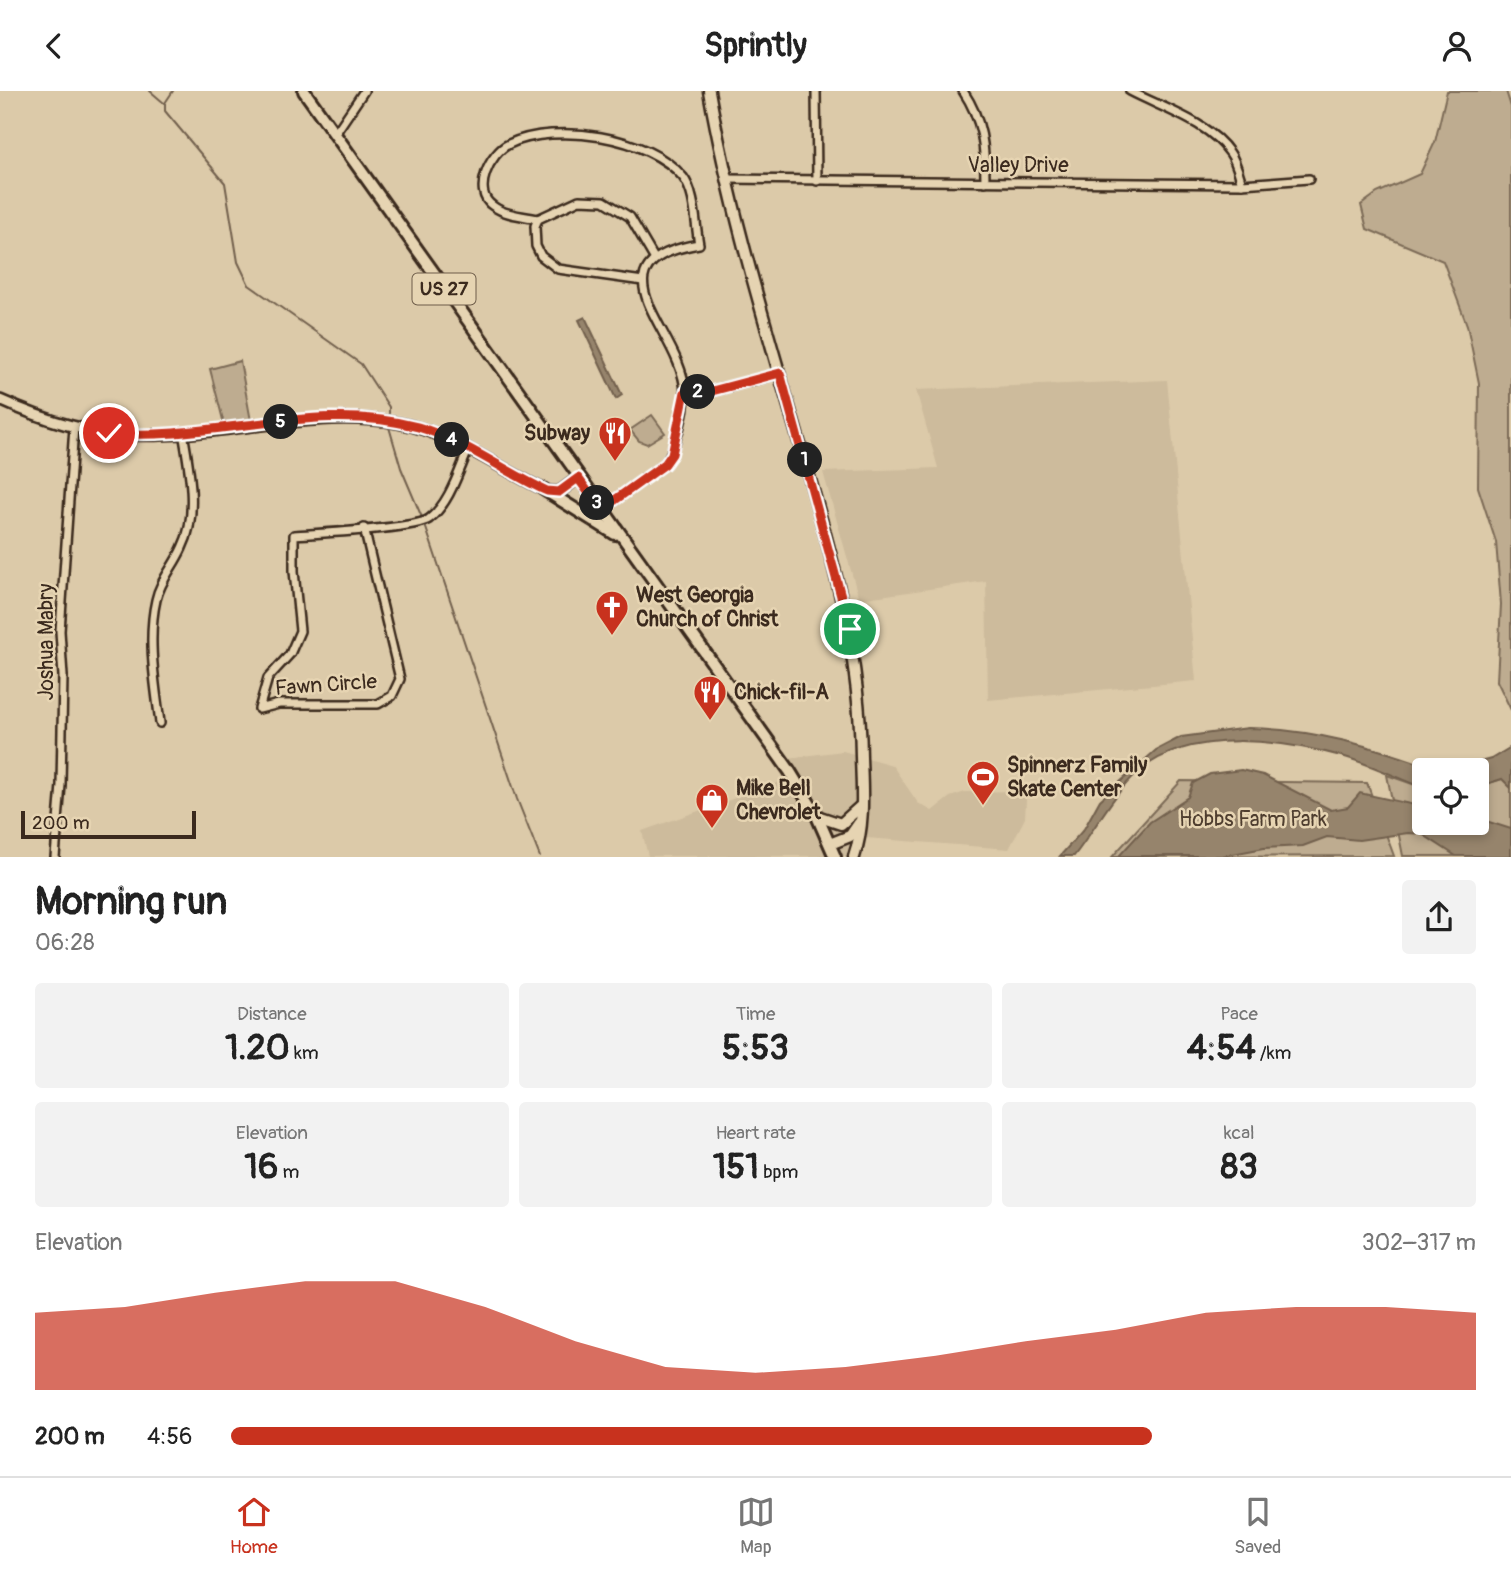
<!DOCTYPE html>
<html lang="en">
<head>
<meta charset="utf-8">
<style>
	:root { --surface:#fff; --page:#f2f2f2; --text:#222; --muted:#767676; --line:#e0e0e0; --accent:#c8321e }
	body { margin:0; font-family:Pangolin,sans-serif; background:var(--page); color:var(--text); height:100vh; display:flex; flex-direction:column; font-size:26px; white-space:nowrap }
	* { box-sizing:border-box; margin:0 }
	p { font-size:23px; color:var(--muted) }
	.icon { flex:none; width:38px; height:38px; fill:none; stroke:currentColor; stroke-width:2; stroke-linecap:round; stroke-linejoin:round }
	.map { position:relative; height:766px; overflow:hidden }
	.details { display:flex; flex-direction:column; background:var(--surface); flex:1 }
	.details>* { flex:none }
	.fabs { position:absolute; left:1412px; top:667px; display:grid; gap:14px }
	.fabs a { display:grid; place-items:center; width:77px; height:77px; border-radius:7px; background:var(--surface); box-shadow:0 4px 10px #0003; font-size:35px }
	.scale { position:absolute; left:21px; bottom:18px; width:175px; box-sizing:border-box; padding-left:7px; border:4px solid #3b2a1e; border-top:0; font-size:19px; line-height:24px; white-space:nowrap; color:#3b2a1e; -webkit-text-stroke:5px #e6d4b2; paint-order:stroke }
	.pin { position:absolute; display:grid; place-items:center; width:60px; height:60px; color:#fff; margin:-30px; border:4px solid #fff; border-radius:50%; box-shadow:0 2px 7px #0007 }
	.km { position:absolute; width:35px; height:35px; margin:-18px; border-radius:50%; background:#222; color:#fff; font-size:19px; line-height:35px; text-align:center }
	.round { display:grid; place-items:center; flex:none; width:74px; height:74px; border-radius:7px; background:var(--page) }
	.overview { display:flex; align-items:center; justify-content:space-between; height:119px; padding:0 35px }
	h1 { font-size:38px; font-weight:700; line-height:52px }
	.stats { display:grid; grid-template-columns:repeat(3,1fr); gap:10px; height:119px; padding:7px 35px }
	.stats div { display:grid; align-content:center; border-radius:7px; background:var(--page); text-align:center }
	.stats b { font-size:35px; font-weight:700 }
	.stats small { font-size:19px; font-weight:400 }
	.stats p { font-size:19px }
	.chart { height:196px; padding:14px 35px }
	.chart p { display:flex; justify-content:space-between }
	.chart svg { width:100%; height:126px; margin-top:7px; fill:var(--accent); opacity:.7 }
	ul { padding:0 35px; list-style:none; font-size:23px }
	li { display:grid; grid-template-columns:112px 84px 1fr; align-items:center; height:52px }
	li i { height:18px; border-radius:9px; background:var(--accent) }
	header { display:flex; justify-content:space-between; align-items:center; height:91px; padding:0 35px; background:var(--surface); font-size:32px; font-weight:700 }
	.tabs { display:flex; justify-content:space-around; align-items:center; height:98px; border-top:2px solid var(--line); background:var(--surface); font-size:19px; color:var(--muted) }
	.tabs a { display:grid; justify-items:center; gap:4px }
	.tabs .on { color:var(--accent) }
	.map>svg:first-child { display:block }
</style>
</head>
<body>
<header><svg class="icon" aria-label="back" viewBox="0 0 24 24"><path d="M15 5l-7 7 7 7"/></svg>Sprintly<svg class="icon" aria-label="person" viewBox="0 0 24 24"><circle cx="12" cy="8" r="4"/><path d="M4 21q1-7 8-7t8 7"/></svg></header>
<div class="map">
<svg width="1511" height="766" viewBox="0 0 1511 766">
	<rect width="100%" height="100%" fill="#dccaa9"/>
	<filter id="ink" filterUnits="userSpaceOnUse"><feTurbulence type="fractalNoise" baseFrequency=".0143" numOctaves="2"/><feDisplacementMap in="SourceGraphic" scale="14" xChannelSelector="R" yChannelSelector="G"/><feConvolveMatrix kernelMatrix="1 2 1 2 8 2 1 2 1" color-interpolation-filters="sRGB"/></filter>
	<g filter="url(#ink)">
		<g fill="#cdbb9c">
			<path d="M1167,289L1196,590L988,609L986,490L859,508L823,381L938,377L916,299Z"/>
			<path d="M843,660L892,674L918,712L932,720L950,706L965,701L1020,700L1026,709L1025,727L1009,758L866,747L861,765H648L642,740L786,689L772,669Z"/>
		</g>
		<g fill="#beac90" stroke="#7c6b57" stroke-width="2">
			<path d="M1447,0H1506L1511,16V619L1497,590L1501,513L1496,451L1478,396L1479,292L1467,234L1443,170L1367,138L1361,114L1377,102L1420,83L1435,51Z"/>
			<path d="M240,270L251,330L224,333L210,278Z"/>
			<path d="M652,324L665,342L647,353L639,350L630,339Z"/>
			<path d="M1387,684L1424,697V732H1477V696L1511,685V765H1403Z"/>
			<path d="M1181,690L1367,692L1394,765L1112,766Z"/>
		</g>
		<g fill="#96846c" stroke="#72604d" stroke-width="2">
			<path d="M585,226L622,304L616,308L579,229Z"/>
			<path d="M1248,637C1314,638 1376,656 1438,679H1424V697C1398,687 1372,674 1345,666C1283,649 1191,636 1139,680C1112,704 1096,737 1074,765H1060L1084,738L1100,709L1156,659L1181,646Z"/>
			<path d="M1511,656V697L1502,688L1477,696V679H1449L1491,668Z"/>
			<path d="M1241,679L1263,684L1331,719L1348,716L1360,702L1424,716V732H1477V727L1511,738V765H1456L1422,743L1408,742L1359,749L1327,746L1303,755L1264,757L1222,765H1119L1150,731L1188,706L1193,692L1210,683Z"/>
		</g>
		<g fill="none" stroke-linecap="round" stroke-linejoin="round">
			<g stroke="#72604d" stroke-width="2">
				<path d="M150,0L164,12"/>
				<path d="M173,0L165,12V20L225,92L238,171L249,194L361,273L389,316V326"/>
				<path d="M389,336L401,377L423,429"/>
				<path d="M425,434L517,708L540,766"/>
			</g>
			<defs>
				<g id="minor">
					<path d="M816,0L817,90"/>
					<path d="M963,0C983,30 985,56 985,91"/>
					<path d="M1130,0C1162,17 1209,31 1230,62C1236,70 1239,83 1242,93"/>
					<path d="M335,43L364,0"/>
					<path d="M727,88L1242,93L1309,88"/>
					<path d="M538,128C523,125 505,124 493,115C471,101 490,62 509,53C556,31 649,45 683,86C696,103 695,133 699,153C584,172 683,241 685,301C686,319 675,359 665,373L601,419"/>
					<path d="M643,190L558,178L541,165L536,155L535,135L538,128L579,109L604,110L630,126L654,167"/>
					<path d="M685,301L712,300L781,282"/>
					<path d="M364,437L400,588L392,605L378,613H279L259,618L268,587L290,563L300,540L294,480V444C319,442 415,438 429,428C450,412 459,379 469,357"/>
					<path d="M160,632C155,592 147,548 156,509C160,490 174,475 182,457C199,423 189,377 183,341"/>
					<path d="M55,766L61,694L63,585L60,540L74,336"/>
				</g>
				<path id="tertiary" d="M0,309C42,328 86,343 133,344C221,347 309,317 398,332C454,342 497,377 547,400L559,401L578,387"/>
				<g id="secondary">
					<path d="M709,0C732,130 773,258 809,385C836,480 860,567 861,666C862,699 865,734 854,766"/>
					<path d="M817,725L841,733L861,715"/>
					<path d="M830,753L850,745L859,732"/>
				</g>
				<g id="primary">
					<path d="M304,0L789,679L817,725L835,766"/>
					<path d="M543,398L615,443"/>
				</g>
			</defs>
			<use href="#minor" stroke="#3b2a1e" stroke-width="12"/>
			<use href="#tertiary" stroke="#3b2a1e" stroke-width="14"/>
			<use href="#secondary" stroke="#3b2a1e" stroke-width="15"/>
			<use href="#primary" stroke="#3b2a1e" stroke-width="16"/>
			<use href="#minor" stroke="#e6d4b2" stroke-width="7"/>
			<use href="#tertiary" stroke="#e6d4b2" stroke-width="9"/>
			<use href="#secondary" stroke="#e6d4b2" stroke-width="10"/>
			<use href="#primary" stroke="#e6d4b2" stroke-width="10"/>
		</g>
	</g>
	<g fill="none" stroke-linecap="round" stroke-linejoin="round" filter="url(#ink)">
		<defs>
			<path id="route" d="M109,342C211,351 317,308 418,336C466,350 503,380 547,400L559,401L578,387L601,419L665,373L672,363L685,301L712,300L780,282L850,538"/>
		</defs>
		<use href="#route" stroke="#fff" stroke-width="14"/>
		<use href="#route" stroke="#c8321e" stroke-width="9"/>
	</g>
	<defs>
		<symbol id="restaurant-pin" viewBox="-11 -11 22 30"><path d="M0 17L-7.5 6A9.5 9.5 0 1 1 7.5 6Z" fill="#c8321e" stroke="#e6d4b2"/><path d="M-5-6h1v4h1v-4h1v4h1v-4h1v5L-1.5 .5V6h-2V.5L-5-1ZM5-6V6H3V1.5H1.5Q1.5-4 5-6Z" fill="#fff"/></symbol>
		<symbol id="church-pin" viewBox="-11 -11 22 30"><path d="M0 17L-7.5 6A9.5 9.5 0 1 1 7.5 6Z" fill="#c8321e" stroke="#e6d4b2"/><path d="M-1.2-6h2.4v3.5h3.3v2.4h-3.3V6h-2.4V-.1h-3.3v-2.4h3.3Z" fill="#fff"/></symbol>
		<symbol id="stadium-pin" viewBox="-11 -11 22 30"><path d="M0 17L-7.5 6A9.5 9.5 0 1 1 7.5 6Z" fill="#c8321e" stroke="#e6d4b2"/><path d="M0-5a6.5 5 0 1 0 0 10a6.5 5 0 1 0 0-10ZM-3.5-1.8h7v3.6h-7Z" fill="#fff"/></symbol>
		<symbol id="shop-pin" viewBox="-11 -11 22 30"><path d="M0 17L-7.5 6A9.5 9.5 0 1 1 7.5 6Z" fill="#c8321e" stroke="#e6d4b2"/><path d="M-5-2.5h2.3a2.7 3.5 0 0 1 5.4 0H5L5.5 6h-11ZM-1.5-2.5h3a1.5 2.3 0 0 0-3 0Z" fill="#fff"/></symbol>
	</defs>
	<g fill-rule="evenodd">
		<use href="#restaurant-pin" x="596" y="323" width="38" height="52"/>
		<use href="#church-pin" x="593" y="497" width="38" height="52"/>
		<use href="#restaurant-pin" x="691" y="582" width="38" height="52"/>
		<use href="#stadium-pin" x="964" y="667" width="38" height="52"/>
		<use href="#shop-pin" x="693" y="690" width="38" height="52"/>
	</g>
	<g text-anchor="middle" dominant-baseline="central" stroke-width="5" stroke-linejoin="round" paint-order="stroke">
		<rect fill="#e6d4b2" stroke="#6e5d4a" stroke-width="2" x="412.5" y="182.5" width="63" height="31" rx="5"/>
		<g font-size="19" font-weight="bold" fill="#3b2a1e">
			<text x="444" y="198">US 27</text>
		</g>
		<g font-size="21" fill="#3b2a1e" stroke="#e6d4b2">
			<text x="1018" y="74">Valley Drive</text>
			<text transform="translate(46 551) rotate(-90)">Joshua Mabry</text>
			<text transform="translate(326 594) rotate(-4)">Fawn Circle</text>
		</g>
		<g font-size="21" font-weight="bold" fill="#3b2a1e" stroke="#e6d4b2" text-anchor="start">
			<text x="590" y="342" text-anchor="end">Subway</text>
			<text x="636" y="504">West Georgia<tspan x="636" dy="24">Church of Christ</tspan></text>
			<text x="734" y="601">Chick-fil-A</text>
			<text x="1007" y="674">Spinnerz Family<tspan x="1007" dy="24">Skate Center</tspan></text>
			<text x="736" y="697">Mike Bell<tspan x="736" dy="24">Chevrolet</tspan></text>
		</g>
		<g font-size="21" fill="#4f3e2f" stroke="#e6d4b2">
			<text x="1253" y="728">Hobbs Farm Park</text>
		</g>
	</g>
</svg>
<div class="fabs">
<a><svg class="icon" aria-label="locate" viewBox="0 0 24 24"><circle cx="12" cy="12" r="6"/><path d="M12 2v4M12 18v4M2 12h4M18 12h4"/></svg></a>
</div>
<div class="scale">200 m</div>
<div class="pin" style="left:850px;top:538px;background:#1e9e55"><svg class="icon" aria-label="arrive" viewBox="0 0 24 24"><path d="M6 21V4h12l-3 4 3 4H6"/></svg></div>
<div class="pin" style="left:109px;top:342px;background:#d93025"><svg class="icon" aria-label="check" viewBox="0 0 24 24"><path d="M5 12l5 5 9-10"/></svg></div>
<b class="km" style="left:805px;top:369px">1</b>
<b class="km" style="left:698px;top:301px">2</b>
<b class="km" style="left:597px;top:412px">3</b>
<b class="km" style="left:452px;top:349px">4</b>
<b class="km" style="left:281px;top:331px">5</b>
</div>
<section class="details">
<div class="overview"><div><h1>Morning run</h1><p>06:28</p></div><a class="round"><svg class="icon" aria-label="share" viewBox="0 0 24 24"><path d="M12 15V3M7 8l5-5 5 5M5 13v7h14v-7"/></svg></a></div>
<div class="stats">
<div><p>Distance</p><b>1.20<small> km</small></b></div>
<div><p>Time</p><b>5:53</b></div>
<div><p>Pace</p><b>4:54<small> /km</small></b></div>
</div>
<div class="stats">
<div><p>Elevation</p><b>16<small> m</small></b></div>
<div><p>Heart rate</p><b>151<small> bpm</small></b></div>
<div><p>kcal</p><b>83</b></div>
</div>
<div class="chart"><p><span>Elevation</span>302–317 m</p>
<svg viewBox="0 0 160 44" preserveAspectRatio="none"><path d="M0 44V17L10 15L20 10L30 6L40 6L50 15L60 27L70 36L80 38L90 36L100 32L110 27L120 23L130 17L140 15L150 15L160 17V44z"/></svg>
</div>
<ul>
<li><b>200 m</b>4:56<i style="width:74%"></i></li>
</ul>
</section>
<nav class="tabs">
<a class="on"><svg class="icon" aria-label="home" viewBox="0 0 24 24"><path d="M3 11l9-7 9 7M6 9v11h12V9"/></svg>Home</a>
<a><svg class="icon" aria-label="map" viewBox="0 0 24 24"><path d="M3 6l6-2 6 2 6-2v14l-6 2-6-2-6 2zM9 4v14M15 6v14"/></svg>Map</a>
<a><svg class="icon" aria-label="saved" viewBox="0 0 24 24"><path d="M7 4h10v16l-5-4-5 4z"/></svg>Saved</a>
</nav>
</body>
</html>
